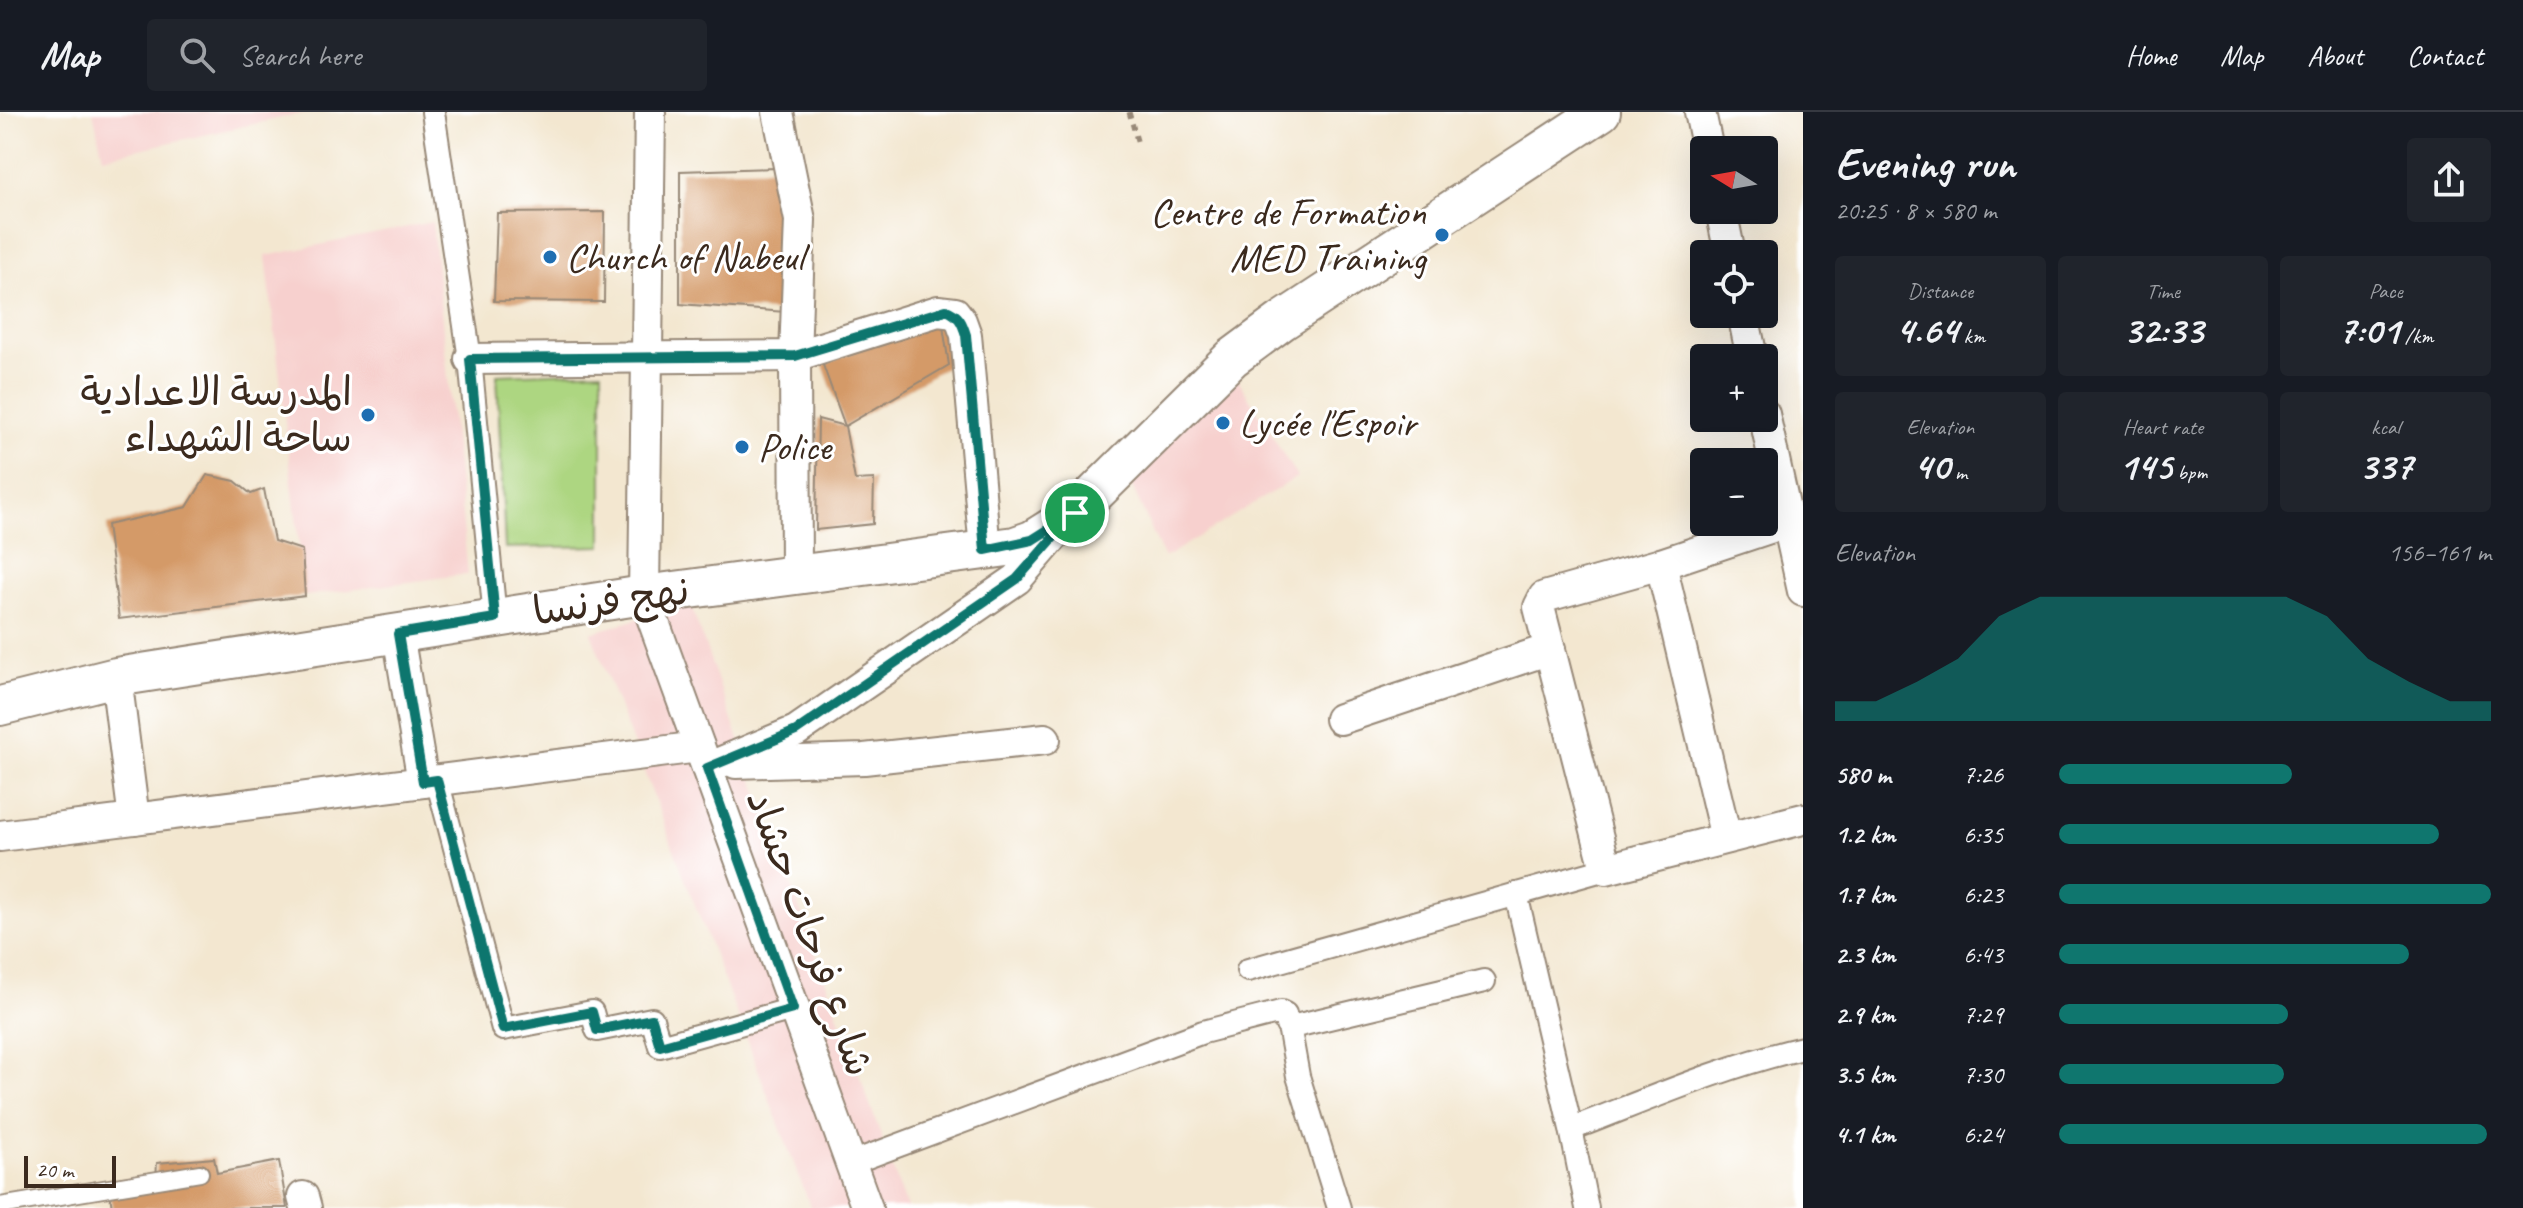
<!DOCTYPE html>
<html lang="en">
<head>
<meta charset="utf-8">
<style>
	:root { --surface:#171b24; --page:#20242c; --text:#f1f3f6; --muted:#9ea1a6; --line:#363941; --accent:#0f766e }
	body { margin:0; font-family:Caveat,"Playpen Sans Arabic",sans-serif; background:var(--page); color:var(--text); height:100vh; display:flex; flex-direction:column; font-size:30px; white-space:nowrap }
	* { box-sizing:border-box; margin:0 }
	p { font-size:26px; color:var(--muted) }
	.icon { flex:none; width:44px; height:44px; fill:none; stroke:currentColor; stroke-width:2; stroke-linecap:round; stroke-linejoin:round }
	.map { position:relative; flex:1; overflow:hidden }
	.side { display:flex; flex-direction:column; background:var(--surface); width:720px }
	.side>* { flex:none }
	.needle { width:52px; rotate:281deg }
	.buttons { position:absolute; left:1690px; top:24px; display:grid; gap:16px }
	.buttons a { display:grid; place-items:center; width:88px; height:88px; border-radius:8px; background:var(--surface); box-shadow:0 8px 32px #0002; font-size:40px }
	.scale { position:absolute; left:24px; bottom:20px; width:92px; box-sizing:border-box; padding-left:8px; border:4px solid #3b2a1e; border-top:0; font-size:22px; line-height:28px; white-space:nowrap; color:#3b2a1e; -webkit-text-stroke:6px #fff; paint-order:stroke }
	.pin { position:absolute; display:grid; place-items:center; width:68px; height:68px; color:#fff; margin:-34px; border:4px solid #fff; border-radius:50%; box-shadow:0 2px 8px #0007 }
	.round { display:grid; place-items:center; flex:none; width:84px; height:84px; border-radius:8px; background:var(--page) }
	.head { display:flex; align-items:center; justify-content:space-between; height:136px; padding:0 32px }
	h1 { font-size:44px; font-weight:700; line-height:60px }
	.metrics { display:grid; grid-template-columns:repeat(3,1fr); gap:12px; height:136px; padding:8px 32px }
	.metrics div { display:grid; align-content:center; border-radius:8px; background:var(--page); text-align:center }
	.metrics b { font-size:40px; font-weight:700 }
	.metrics small { font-size:22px; font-weight:400 }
	.metrics p { font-size:22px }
	.chart { height:224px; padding:16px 32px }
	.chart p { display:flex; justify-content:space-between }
	.chart svg { width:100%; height:144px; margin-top:8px; fill:var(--accent); opacity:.7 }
	ul { padding:0 32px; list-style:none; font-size:26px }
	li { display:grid; grid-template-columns:128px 96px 1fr; align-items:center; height:60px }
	li i { height:20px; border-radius:10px; background:var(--accent) }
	header { display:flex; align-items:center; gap:48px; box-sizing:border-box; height:112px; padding:0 40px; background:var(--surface); border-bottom:2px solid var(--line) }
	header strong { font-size:38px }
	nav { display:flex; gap:44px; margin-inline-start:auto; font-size:28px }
	.search { width:560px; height:72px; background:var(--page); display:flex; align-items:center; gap:20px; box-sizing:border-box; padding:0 28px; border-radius:8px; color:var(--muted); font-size:30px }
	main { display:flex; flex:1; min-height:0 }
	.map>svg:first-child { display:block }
</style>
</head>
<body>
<header>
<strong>Map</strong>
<div class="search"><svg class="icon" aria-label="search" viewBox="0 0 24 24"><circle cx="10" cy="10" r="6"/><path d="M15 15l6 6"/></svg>Search here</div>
<nav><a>Home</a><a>Map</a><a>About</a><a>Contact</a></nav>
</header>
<main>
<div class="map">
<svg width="1803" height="1096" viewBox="0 0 1803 1096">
	<rect width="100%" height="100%" fill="#fff"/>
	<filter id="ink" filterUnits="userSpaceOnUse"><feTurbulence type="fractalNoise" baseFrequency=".0125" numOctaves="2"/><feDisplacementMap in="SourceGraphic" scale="16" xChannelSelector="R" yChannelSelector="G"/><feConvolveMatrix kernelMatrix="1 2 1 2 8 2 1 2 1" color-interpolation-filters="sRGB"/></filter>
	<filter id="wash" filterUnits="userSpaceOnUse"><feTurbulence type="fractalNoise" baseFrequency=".006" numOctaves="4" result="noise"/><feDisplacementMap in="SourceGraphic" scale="32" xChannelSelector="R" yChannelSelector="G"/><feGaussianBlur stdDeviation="1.8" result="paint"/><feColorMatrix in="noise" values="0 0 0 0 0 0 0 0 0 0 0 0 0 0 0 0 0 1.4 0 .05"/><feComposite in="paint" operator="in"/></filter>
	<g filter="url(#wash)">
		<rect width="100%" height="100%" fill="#f3e7d0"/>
		<g fill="#f7d0ce">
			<path d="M93,0H309L103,45Z"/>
			<path d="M432,110L468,462L305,484L266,144Z"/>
			<path d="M1231,256L1297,365L1164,446L1130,369Z"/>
			<path d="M690,491L907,1096H811L591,521Z"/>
		</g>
		<path fill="#add681" stroke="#748050" stroke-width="2" d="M602,259V434L505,436L497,263Z"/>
		<g id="blocks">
			<g fill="#d49a68">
				<path d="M777,56L785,102V200L680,192V59Z"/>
				<path d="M605,100L604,190L494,189L497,101Z"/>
				<path d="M941,201L949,253L845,314L823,253Z"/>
				<path d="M818,307L845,314L855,368L874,367L873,412L816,418Z"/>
				<path d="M207,363L235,369L251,382L264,377L274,429L302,438L305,484L119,507L107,413L187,395Z"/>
				<path d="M214,1046L217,1061L279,1049L287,1096H112L109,1076L156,1066L157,1051Z"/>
			</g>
		</g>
	</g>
	<g filter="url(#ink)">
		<use href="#blocks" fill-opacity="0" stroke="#978877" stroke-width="2"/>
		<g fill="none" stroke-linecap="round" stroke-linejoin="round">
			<defs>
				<path id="service" d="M0,1094L200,1061"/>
				<g id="pedestrian">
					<path d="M433,0L470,247L495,506"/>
					<path d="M437,668L503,917L592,900L597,918L652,907L660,934L793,897"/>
					<path d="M1516,782L1571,1017L1587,1096"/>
					<path d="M1248,858L1606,757"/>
					<path d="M1289,914L1298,964L1339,1096"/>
					<path d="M1571,1017C1647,988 1724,954 1803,936"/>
					<path d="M851,1051L1203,920L1281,900L1285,902L1287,913L1291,915L1484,869"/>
				</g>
				<g id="minor">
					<path d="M650,0L644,483L867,1096"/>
					<path d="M778,0L800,108L795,244L796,463"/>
					<path d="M1700,0L1708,38"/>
					<path d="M1721,98L1730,142"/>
					<path d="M1743,202L1752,246"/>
					<path d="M470,247L795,244L938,199L955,201L961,209L966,223L985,438"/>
					<path d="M1764,302L1803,479"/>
					<path d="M1787,410L1661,452L1544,485L1539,495L1606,757L1803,707"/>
					<path d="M1661,452L1726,726"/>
					<path d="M398,522L423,670"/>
					<path d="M116,565L134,707"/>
					<path d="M1340,607L1550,537"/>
					<path d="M736,651L864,647L1045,627"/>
					<path d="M707,656L796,619L1017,467L1060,417"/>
					<path d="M0,724L699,635"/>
					<path d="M303,1085L306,1096"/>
				</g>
				<path id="tertiary" d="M0,594L116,565L644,483L1015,434L1032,428L1075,401L1232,246L1282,209L1601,0"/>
			</defs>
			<use href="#service" stroke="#978877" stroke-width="20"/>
			<use href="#pedestrian" stroke="#978877" stroke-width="26"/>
			<use href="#minor" stroke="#978877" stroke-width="34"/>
			<use href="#tertiary" stroke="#978877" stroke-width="42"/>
			<path stroke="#978877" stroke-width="5" stroke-dasharray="6 6" stroke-linecap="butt" d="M1129,0L1138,32"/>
			<use href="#service" stroke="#fff" stroke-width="16"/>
			<use href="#pedestrian" stroke="#fff" stroke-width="22"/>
			<use href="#minor" stroke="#fff" stroke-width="30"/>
			<use href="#tertiary" stroke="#fff" stroke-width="38"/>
		</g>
	</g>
	<g fill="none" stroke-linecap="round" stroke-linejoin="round" filter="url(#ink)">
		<defs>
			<path id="route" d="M946,198C959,203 962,210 966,223L985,438L1032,428L1075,401L1017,467L796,619L707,656L793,897L660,934L652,907L597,918L592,900L503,917L437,668L423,670L398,522L495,506L470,247L795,244Z"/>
		</defs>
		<use href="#route" stroke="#fff" stroke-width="16"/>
		<use href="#route" stroke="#0f766e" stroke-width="10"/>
	</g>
	<g fill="#1f6fb2" stroke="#fff" stroke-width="3">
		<circle cx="1442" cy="123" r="8"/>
		<circle cx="550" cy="145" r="8"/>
		<circle cx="368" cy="303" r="8"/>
		<circle cx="1223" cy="311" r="8"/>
		<circle cx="742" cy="335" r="8"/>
	</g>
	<g text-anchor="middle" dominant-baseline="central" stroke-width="6" stroke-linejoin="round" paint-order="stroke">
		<g font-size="40" fill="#3b2a1e" stroke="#fff" text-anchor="start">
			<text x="1426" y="100" text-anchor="end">Centre de Formation<tspan x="1426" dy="46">MED Training</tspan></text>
			<text x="566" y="145">Church of Nabeul</text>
			<text x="352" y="280" text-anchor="end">المدرسة الاعدادية<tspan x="352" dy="46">ساحة الشهداء</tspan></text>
			<text x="1239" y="311">Lycée l'Espoir</text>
			<text x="758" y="335">Police</text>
		</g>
		<g font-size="40" fill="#3b2a1e" stroke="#fff">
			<text transform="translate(611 489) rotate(-8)">نهج فرنسا</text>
			<text transform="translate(810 821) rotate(70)">شارع فرحات حشاد</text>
		</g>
	</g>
</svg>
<div class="buttons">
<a><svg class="needle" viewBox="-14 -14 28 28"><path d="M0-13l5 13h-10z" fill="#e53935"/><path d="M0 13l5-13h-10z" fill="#9ea1a6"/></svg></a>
<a><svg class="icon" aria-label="locate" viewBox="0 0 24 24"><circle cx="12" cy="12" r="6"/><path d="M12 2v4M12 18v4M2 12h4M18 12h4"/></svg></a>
<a>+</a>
<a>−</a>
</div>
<div class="scale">20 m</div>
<div class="pin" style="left:1075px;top:401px;background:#1e9e55"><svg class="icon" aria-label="arrive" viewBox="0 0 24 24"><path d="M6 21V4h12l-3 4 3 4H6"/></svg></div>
</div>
<section class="side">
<div class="head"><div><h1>Evening run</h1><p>20:25 · 8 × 580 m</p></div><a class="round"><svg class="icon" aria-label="share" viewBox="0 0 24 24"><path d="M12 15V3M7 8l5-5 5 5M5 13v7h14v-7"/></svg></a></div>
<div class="metrics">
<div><p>Distance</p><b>4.64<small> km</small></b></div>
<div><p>Time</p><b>32:33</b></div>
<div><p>Pace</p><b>7:01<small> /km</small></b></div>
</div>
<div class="metrics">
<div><p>Elevation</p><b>40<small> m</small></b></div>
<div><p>Heart rate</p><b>145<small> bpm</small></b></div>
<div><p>kcal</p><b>337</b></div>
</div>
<div class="chart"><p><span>Elevation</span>156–161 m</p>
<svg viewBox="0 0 160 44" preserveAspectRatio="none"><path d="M0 44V38L10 38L20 32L30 25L40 12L50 6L60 6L70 6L80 6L90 6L100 6L110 6L120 12L130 25L140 32L150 38L160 38V44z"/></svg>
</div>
<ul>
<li><b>580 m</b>7:26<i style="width:54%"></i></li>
<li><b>1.2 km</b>6:35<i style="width:88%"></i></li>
<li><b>1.7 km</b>6:23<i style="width:100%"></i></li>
<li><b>2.3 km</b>6:43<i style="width:81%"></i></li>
<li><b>2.9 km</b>7:29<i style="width:53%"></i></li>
<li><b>3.5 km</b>7:30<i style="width:52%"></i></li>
<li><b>4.1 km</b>6:24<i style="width:99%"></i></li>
</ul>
</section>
</main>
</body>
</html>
